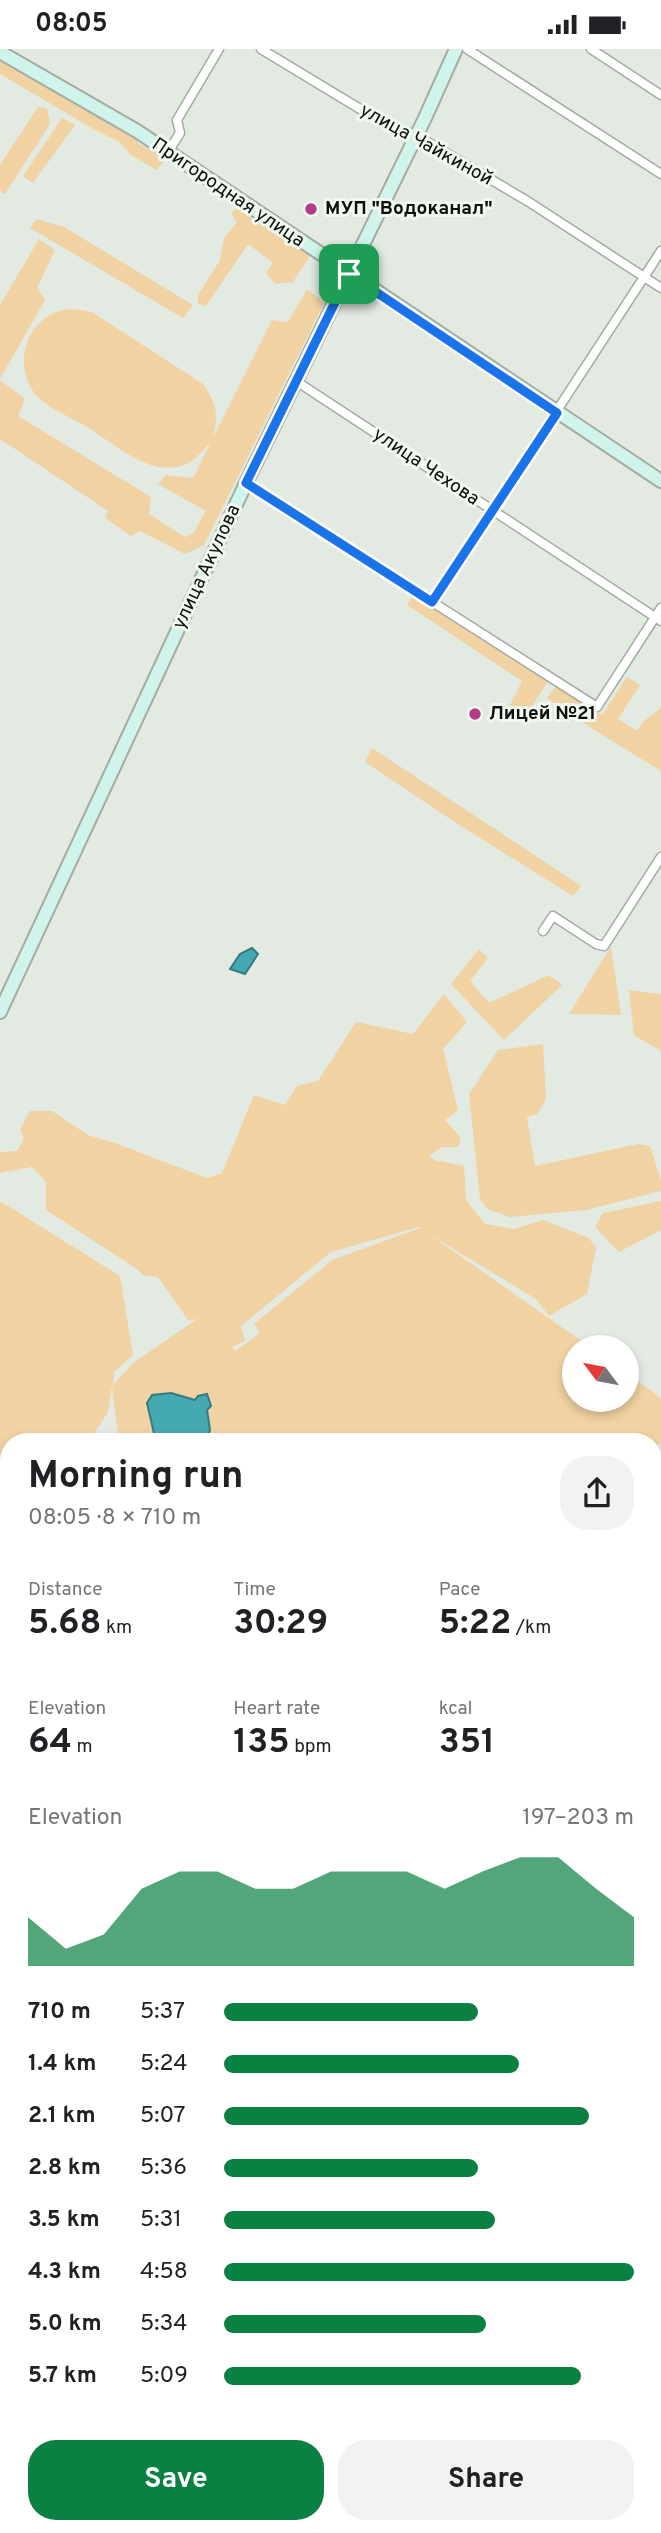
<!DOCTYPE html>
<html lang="en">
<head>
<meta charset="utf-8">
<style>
	:root { --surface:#fff; --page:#f2f2f2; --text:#202124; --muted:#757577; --accent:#0b8043 }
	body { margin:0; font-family:Overpass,sans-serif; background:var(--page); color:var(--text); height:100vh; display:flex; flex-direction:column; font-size:26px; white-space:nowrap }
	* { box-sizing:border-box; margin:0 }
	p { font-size:23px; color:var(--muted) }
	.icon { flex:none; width:38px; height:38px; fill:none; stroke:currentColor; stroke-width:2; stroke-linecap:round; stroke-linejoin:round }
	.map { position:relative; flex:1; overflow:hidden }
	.drawer { position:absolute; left:0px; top:1384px; width:662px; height:1101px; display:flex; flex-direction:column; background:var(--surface); border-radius:28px 28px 0 0; box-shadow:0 4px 10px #0003 }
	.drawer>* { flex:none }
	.needle { width:46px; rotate:302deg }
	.controls { position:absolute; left:562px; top:1286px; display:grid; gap:14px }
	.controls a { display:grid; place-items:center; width:77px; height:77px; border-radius:50%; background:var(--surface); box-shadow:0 4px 10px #0003; font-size:35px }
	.pin { position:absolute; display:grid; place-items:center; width:60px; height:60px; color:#fff; margin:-30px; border-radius:14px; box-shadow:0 4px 10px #0006 }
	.round { display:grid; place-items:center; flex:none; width:74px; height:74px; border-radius:28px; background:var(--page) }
	.overview { display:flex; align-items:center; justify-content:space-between; height:119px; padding:0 28px }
	h1 { font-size:38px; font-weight:700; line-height:52px }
	.stats { display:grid; grid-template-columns:repeat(3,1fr); gap:10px; height:119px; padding:7px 28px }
	.stats div { display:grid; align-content:center }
	.stats b { font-size:35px; font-weight:700 }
	.stats small { font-size:19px; font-weight:400 }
	.stats p { font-size:19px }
	.chart { height:196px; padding:14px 28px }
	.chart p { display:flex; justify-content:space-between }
	.chart svg { width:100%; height:126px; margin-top:7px; fill:var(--accent); opacity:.7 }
	.action { display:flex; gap:14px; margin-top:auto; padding:14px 28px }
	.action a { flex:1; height:80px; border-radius:28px; background:var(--accent); color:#fff; font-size:28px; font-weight:700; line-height:80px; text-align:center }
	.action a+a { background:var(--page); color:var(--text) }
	ul { padding:0 28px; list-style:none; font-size:23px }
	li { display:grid; grid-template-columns:112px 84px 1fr; align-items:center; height:52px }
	li i { height:18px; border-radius:9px; background:var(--accent) }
	.status { display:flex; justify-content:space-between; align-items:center; height:49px; padding:0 35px; background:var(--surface); direction:ltr }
	.status svg { height:19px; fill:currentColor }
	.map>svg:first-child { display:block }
</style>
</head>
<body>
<div class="status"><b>08:05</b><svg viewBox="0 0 49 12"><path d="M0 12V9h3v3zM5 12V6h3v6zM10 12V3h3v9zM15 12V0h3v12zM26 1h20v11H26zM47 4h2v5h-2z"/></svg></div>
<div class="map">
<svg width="661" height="2484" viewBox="0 0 661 2484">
	<rect width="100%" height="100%" fill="#e3eae2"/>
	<g fill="#f0d2a3" fill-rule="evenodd">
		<path d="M0,6L131,85L139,95L166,109L157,121L131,106L119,93L95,81L0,25Z"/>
		<path d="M38,58L47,59L50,75L5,145L0,142V116Z"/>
		<path d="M62,69L75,76L33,134L23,127Z"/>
		<path d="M236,159L310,207L293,233L275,235L266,224L273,214L248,195L206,257L198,255V246L220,211L224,189L237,173L231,164Z"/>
		<path d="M36,170L64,178L193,256L183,269L30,179Z"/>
		<path d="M39,190L55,201L37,239L45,251L0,330V256Z"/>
		<path d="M307,240L324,254L204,496L185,505L140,482L131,487L105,469L108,462L0,390V331L25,350L18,367L151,448L149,465L185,488L193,485L206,462L158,435L166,426L193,429L211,393C204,400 198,409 188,414C154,432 115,395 87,378C74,370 48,359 38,348C13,322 23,276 56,263C68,258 80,261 92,263L203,335C218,357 218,364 213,389L272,271L288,273Z"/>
		<path d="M413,546L549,631L525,668L509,658L522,632L407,556Z"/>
		<path d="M627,628L640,636L618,670L637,682L644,672L661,659V722L577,670L547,649L556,637L602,666Z"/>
		<path d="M372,699L581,837L573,847L453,772L365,713Z"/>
		<path d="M611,898L621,966L569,965Z"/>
		<path d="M479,900L488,909L470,932L489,954L549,926L562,936L504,991L451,935Z"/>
		<path d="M629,941L661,945V1002L634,986Z"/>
		<path d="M444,945L467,973L443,1000L458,1061L445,1071L461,1089L458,1098H442L429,1107L434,1111L464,1117L466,1151L485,1175L515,1180L543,1171L589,1189L596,1199L587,1245L549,1267L536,1250L429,1185L590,1298H574V1351H626L627,1324L661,1349V1394L653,1399V1393H119L112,1337L108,1363L95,1383L94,1393H9V1526L5,1540L9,1537V1680L0,1684V1152L120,1227L133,1306L114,1323L113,1336L133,1314L197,1270L188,1271L158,1228L143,1226L137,1220L46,1161V1133L32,1118L0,1124V1103L17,1102L24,1089L20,1081L30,1062H52L88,1086L115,1094L207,1129L222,1124L254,1046L285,1056L297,1037L318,1032L356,973L413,985ZM418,1178L420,1179L332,1211L254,1275L260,1284L235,1302L232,1298L245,1292L241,1277L331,1203Z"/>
		<path d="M543,995L546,1050L537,1065L527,1068L535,1117L638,1095L650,1097L661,1132V1142L586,1161L510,1168L487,1160L480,1150L469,1045L498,1001Z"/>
		<path d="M661,1152V1181L619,1203L595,1178L603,1164Z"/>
		<path d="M661,1466V1490L653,1495V1471Z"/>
		<path d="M661,1517V1566L653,1569V1522Z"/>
		<path d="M653,1758L661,1770V1951L653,1961Z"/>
		<path d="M9,1773V1833L0,1834V1778Z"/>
		<path d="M9,1851V2140L0,2148V1852Z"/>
		<path d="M653,2061L661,2065V2187L653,2186Z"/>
		<path d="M653,2197L661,2200V2244L653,2237Z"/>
		<path d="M182,2476H334L327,2484H185Z"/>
		<path d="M445,2476H512L498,2484H445Z"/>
	</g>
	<g fill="#45a9b3" stroke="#347b81" stroke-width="2">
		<path d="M252,899L258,905L245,925L230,920L240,905Z"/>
		<path d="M171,1344L195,1351L198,1347L207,1345L211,1357L207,1361L210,1381L206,1393H171L155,1389L147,1354L152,1346Z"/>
		<path d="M661,2306V2481L656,2484H506L518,2476H653V2314Z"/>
	</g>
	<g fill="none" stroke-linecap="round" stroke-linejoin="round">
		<path stroke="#347b81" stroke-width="2.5" d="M152,2476L155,2484"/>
		<defs>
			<g id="street">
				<path d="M261,0L385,75L416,86L529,153L661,239"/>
				<path d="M467,0L661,125"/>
				<path d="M591,0L661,46"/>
				<path d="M168,103L180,84L177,71L219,0"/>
				<path d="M296,332L661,572"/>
				<path d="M246,434L597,658L661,559"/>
				<path d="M432,553L661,202"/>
				<path d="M543,882L553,867L596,895L604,897L661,808"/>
			</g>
			<g id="secondary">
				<path d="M0,3L137,82L661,432"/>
				<path d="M0,963L246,434L425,69L456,0"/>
				<path d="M653,1520L661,1515"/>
				<path d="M0,1846L9,1845"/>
			</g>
		</defs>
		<use href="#street" stroke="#a4aba3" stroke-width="11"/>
		<use href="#secondary" stroke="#a4aba3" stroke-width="16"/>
		<use href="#street" stroke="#fff" stroke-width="8"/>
		<use href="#secondary" stroke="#cff4eb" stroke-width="12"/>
		<defs>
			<g id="rail">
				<path d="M653,1449L661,1444"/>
				<path d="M0,1734L9,1731"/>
			</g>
		</defs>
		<use href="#rail" stroke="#2d312d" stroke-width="5"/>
		<use href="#rail" stroke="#f0f8ef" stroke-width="2.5" stroke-dasharray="8" stroke-linecap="butt"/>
	</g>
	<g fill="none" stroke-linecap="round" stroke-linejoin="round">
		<defs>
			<path id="route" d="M349,225L557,364L432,553L246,434Z"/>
		</defs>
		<use href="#route" stroke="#fff" stroke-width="14"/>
		<use href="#route" stroke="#1a73e8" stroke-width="9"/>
	</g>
	<g fill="#b63a8a" stroke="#f0f8ef" stroke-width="2.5">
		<circle cx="311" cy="160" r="7"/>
		<circle cx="475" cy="665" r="7"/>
	</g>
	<g text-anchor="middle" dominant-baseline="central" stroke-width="6" stroke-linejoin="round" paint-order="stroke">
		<g font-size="19" fill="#0c0f0c" stroke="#f0f8ef">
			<text transform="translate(426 96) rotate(29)">улица Чайкиной</text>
			<text transform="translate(228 144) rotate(34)">Пригородная улица</text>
			<text transform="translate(426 418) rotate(34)">улица Чехова</text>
			<text transform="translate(207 518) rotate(-65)">улица Акулова</text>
		</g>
		<g font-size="19" font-weight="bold" fill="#0c0f0c" stroke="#f0f8ef" text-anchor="start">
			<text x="325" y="160">МУП "Водоканал"</text>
			<text x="489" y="665">Лицей №21</text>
		</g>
	</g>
</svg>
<div class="controls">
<a><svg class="needle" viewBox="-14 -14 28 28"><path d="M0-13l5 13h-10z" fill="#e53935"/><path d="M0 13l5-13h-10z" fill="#757577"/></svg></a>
</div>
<div class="pin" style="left:349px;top:225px;background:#1e9e55"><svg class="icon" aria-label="arrive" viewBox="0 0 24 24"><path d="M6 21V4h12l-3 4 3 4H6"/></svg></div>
<section class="drawer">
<div class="overview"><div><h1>Morning run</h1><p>08:05 · 8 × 710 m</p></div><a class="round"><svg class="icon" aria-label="share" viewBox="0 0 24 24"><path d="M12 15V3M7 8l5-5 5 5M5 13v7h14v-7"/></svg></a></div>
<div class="stats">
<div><p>Distance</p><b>5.68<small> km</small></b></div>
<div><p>Time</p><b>30:29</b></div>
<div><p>Pace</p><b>5:22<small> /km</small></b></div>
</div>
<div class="stats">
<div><p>Elevation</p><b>64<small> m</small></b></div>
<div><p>Heart rate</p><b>135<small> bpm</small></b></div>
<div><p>kcal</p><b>351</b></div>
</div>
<div class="chart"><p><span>Elevation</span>197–203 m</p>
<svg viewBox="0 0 160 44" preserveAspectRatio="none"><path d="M0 44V27L10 38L20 33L30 17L40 11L50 11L60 17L70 17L80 11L90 11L100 11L110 17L120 11L130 6L140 6L150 17L160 27V44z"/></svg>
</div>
<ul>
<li><b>710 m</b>5:37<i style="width:62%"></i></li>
<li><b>1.4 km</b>5:24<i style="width:72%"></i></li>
<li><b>2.1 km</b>5:07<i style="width:89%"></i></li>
<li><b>2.8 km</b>5:36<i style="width:62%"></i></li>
<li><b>3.5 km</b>5:31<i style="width:66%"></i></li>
<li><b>4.3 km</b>4:58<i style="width:100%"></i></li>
<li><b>5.0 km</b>5:34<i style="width:64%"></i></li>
<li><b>5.7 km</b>5:09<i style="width:87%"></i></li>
</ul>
<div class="action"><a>Save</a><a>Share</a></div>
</section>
</div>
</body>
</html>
